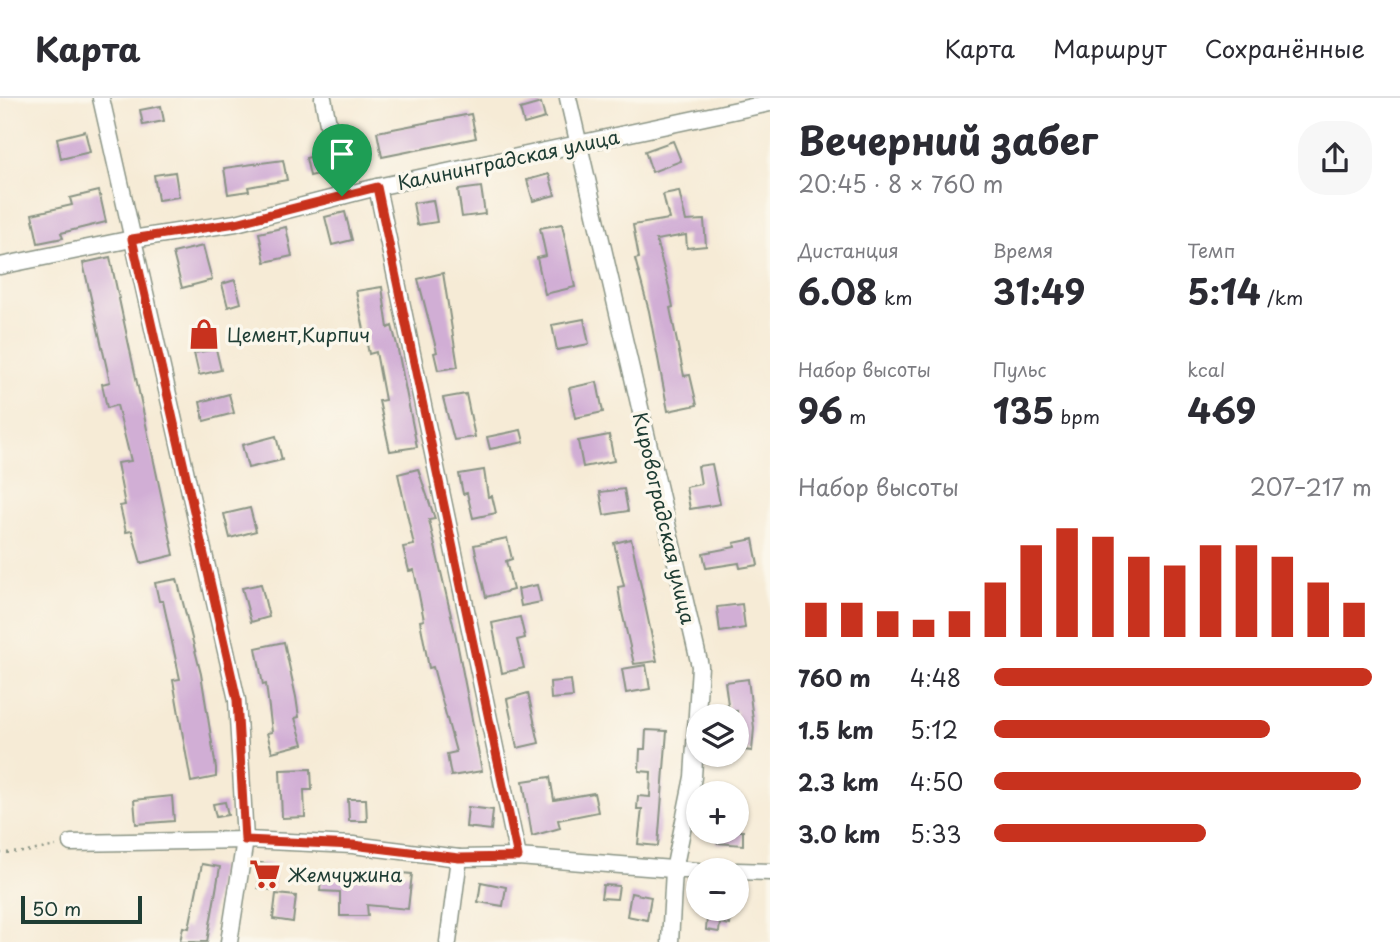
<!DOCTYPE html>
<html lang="ru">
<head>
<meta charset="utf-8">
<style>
	:root { --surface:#fff; --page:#f7f7f7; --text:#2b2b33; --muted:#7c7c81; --line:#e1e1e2; --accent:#c8321e }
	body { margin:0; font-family:"Playpen Sans",sans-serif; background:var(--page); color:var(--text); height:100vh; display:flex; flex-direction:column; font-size:26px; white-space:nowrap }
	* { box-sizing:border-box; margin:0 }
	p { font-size:23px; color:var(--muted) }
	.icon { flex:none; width:38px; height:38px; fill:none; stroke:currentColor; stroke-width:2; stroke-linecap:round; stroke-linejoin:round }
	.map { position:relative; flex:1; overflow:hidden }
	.sheet { display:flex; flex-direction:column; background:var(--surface); width:630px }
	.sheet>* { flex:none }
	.tools { position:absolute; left:686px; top:606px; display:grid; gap:14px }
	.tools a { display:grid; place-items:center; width:63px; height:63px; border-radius:50%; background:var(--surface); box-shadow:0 2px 5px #0004; font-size:35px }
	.scale { position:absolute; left:21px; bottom:18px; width:121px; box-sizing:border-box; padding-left:7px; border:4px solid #1f3d34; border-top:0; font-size:19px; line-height:24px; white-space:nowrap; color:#1f3d34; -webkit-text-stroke:5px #fbf7ec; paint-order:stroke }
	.pin { position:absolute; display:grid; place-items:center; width:60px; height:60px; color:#fff; margin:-72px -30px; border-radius:50% 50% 50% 0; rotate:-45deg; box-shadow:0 0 7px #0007 }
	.pin .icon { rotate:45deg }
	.round { display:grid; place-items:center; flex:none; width:74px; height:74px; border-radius:28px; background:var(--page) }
	.head { display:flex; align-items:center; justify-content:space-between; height:119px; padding:0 28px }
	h1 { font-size:38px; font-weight:700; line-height:52px }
	.stats { display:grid; grid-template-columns:repeat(3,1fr); gap:10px; height:119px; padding:7px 28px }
	.stats div { display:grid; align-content:center }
	.stats b { font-size:35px; font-weight:700 }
	.stats small { font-size:19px; font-weight:400 }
	.stats p { font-size:19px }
	.chart { height:196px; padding:14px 28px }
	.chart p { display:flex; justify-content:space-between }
	.chart svg { width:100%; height:126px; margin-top:7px; stroke:var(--accent); stroke-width:6 }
	ul { padding:0 28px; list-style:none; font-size:23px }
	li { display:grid; grid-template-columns:112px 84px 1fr; align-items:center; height:52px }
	li i { height:18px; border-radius:9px; background:var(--accent) }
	header { display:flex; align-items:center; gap:42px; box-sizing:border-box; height:98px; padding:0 35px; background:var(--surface); border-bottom:2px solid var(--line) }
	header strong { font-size:33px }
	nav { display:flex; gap:38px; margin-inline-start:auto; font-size:24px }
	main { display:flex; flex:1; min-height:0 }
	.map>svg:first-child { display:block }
</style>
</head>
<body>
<header>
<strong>Карта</strong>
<nav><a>Карта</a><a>Маршрут</a><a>Сохранённые</a></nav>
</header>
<main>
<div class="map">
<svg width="770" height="844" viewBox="0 0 770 844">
	<rect width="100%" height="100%" fill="#fbf7ec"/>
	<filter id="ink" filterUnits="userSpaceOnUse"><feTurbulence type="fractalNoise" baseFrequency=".0143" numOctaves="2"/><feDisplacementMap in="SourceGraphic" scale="14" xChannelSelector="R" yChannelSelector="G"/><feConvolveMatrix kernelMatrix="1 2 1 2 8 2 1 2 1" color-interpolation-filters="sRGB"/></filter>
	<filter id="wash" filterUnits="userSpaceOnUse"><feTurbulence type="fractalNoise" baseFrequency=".00686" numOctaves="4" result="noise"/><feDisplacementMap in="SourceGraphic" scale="28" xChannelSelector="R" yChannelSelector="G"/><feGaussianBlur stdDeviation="1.57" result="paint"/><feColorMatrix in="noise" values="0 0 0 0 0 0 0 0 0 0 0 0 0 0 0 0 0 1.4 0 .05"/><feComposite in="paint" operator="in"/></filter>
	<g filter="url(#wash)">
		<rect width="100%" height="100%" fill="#f6ebd6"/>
		<g id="blocks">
			<g fill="#d1aed5">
				<path d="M541,5L545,20L524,26L520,11Z"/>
				<path d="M161,8L164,23L143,27L140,12Z"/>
				<path d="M471,16L476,40L382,59L377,34Z"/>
				<path d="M85,33L90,54L61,61L57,40Z"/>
				<path d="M673,43L681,63L652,74L645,53Z"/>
				<path d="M323,56L327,74L310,78L306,60Z"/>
				<path d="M283,62L287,82L248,89L249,93L228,96L224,70Z"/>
				<path d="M175,74L179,99L158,102L154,77Z"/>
				<path d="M549,76L555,97L533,103L527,82Z"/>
				<path d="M481,89L485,116L462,119L458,92Z"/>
				<path d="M99,93L106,124L61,135L63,140L38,145L32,116L72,107L70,100Z"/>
				<path d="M679,93L686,123L704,122L706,148L687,150L686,137L656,142L669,189L673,209L670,210L684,278L690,277L697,307L668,313L649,213L635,161L639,160L633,127L669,121L663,96Z"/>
				<path d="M433,102L437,124L417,127L413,105Z"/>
				<path d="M345,114L352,142L332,147L325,119Z"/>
				<path d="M562,126L575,189L545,196L537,160L546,158L540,130Z"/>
				<path d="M286,129L292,158L265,164L259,135Z"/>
				<path d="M203,148L212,182L182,190L173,155Z"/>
				<path d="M110,159L174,457L141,465L132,433L126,434L120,408L125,407L117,365L131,363L117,307L107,310L102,286L110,284L83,165Z"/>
				<path d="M443,175L458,269L438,272L434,255L437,254L418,181Z"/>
				<path d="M235,182L241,205L228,209L222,186Z"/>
				<path d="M382,189L388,230L392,228L397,247L417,349L390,353L379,303L385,302L376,254L369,256L356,193Z"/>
				<path d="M584,221L589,246L557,252L552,227Z"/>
				<path d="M216,251L221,272L199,277L194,255Z"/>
				<path d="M597,284L603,314L575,320L569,290Z"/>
				<path d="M229,296L234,315L204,323L200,304Z"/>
				<path d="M466,296L475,339L454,342L443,300Z"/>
				<path d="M521,332L524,344L490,351L487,339Z"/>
				<path d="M609,337L614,363L583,369L578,343Z"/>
				<path d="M276,338L282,362L248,370L242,347Z"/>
				<path d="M712,366L720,406L690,411L686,389L701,386L698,368Z"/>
				<path d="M418,371L435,421L429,422L456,539L482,673L451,678L447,656L456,654L433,569L429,570L420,523L424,522L414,472L409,473L403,449L414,447L398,376Z"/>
				<path d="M484,372L488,399L492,398L496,415L473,420L467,395L463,396L459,376Z"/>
				<path d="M624,391L628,413L604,417L600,394Z"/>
				<path d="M250,410L256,433L230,440L224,416Z"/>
				<path d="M507,440L512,461L506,463L513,492L486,499L474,447Z"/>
				<path d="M631,441L657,563L634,566L622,514L618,489L624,488L614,445Z"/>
				<path d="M753,441L758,467L740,470L739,465L706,470L703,455L735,449L734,445Z"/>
				<path d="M177,481L201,576L216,670V679L191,684L173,582L180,581L163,503H159L155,485Z"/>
				<path d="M261,486L269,519L251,524L242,490Z"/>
				<path d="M537,487L541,504L521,508L518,491Z"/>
				<path d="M742,506L745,530L720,534L717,509Z"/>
				<path d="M520,519L525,540L517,542L524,570L502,575L492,525Z"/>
				<path d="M284,544L296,599L299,619L295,620L303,646L272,654L267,635L272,634L266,586L263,587L256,550Z"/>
				<path d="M646,567L650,591L626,595L622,571Z"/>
				<path d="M748,581L754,630L752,653L737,651V613L729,614L725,584Z"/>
				<path d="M571,582L573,599L551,601L550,584Z"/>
				<path d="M528,595L539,645L517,650L507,601Z"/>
				<path d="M646,632L667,633L658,748L638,746L642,711H637L638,698L650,699L651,674L639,673L640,651H645Z"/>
				<path d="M311,671L312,692H304L305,719L282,720L280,672Z"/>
				<path d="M550,679L554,702L594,695L598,714L558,722L560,730L532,738L523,683Z"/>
				<path d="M172,698L174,723L136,726L134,702Z"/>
				<path d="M348,701H366L367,723H349Z"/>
				<path d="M225,704L228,717L216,719L213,706Z"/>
				<path d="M468,709L493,712L491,732L466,729Z"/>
				<path d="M718,733H743V747L717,745Z"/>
				<path d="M261,765L276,767L273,792L258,790Z"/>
				<path d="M202,766L220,769L207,844H180L183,829L189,830Z"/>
				<path d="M389,774L412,776L408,811L367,807L368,818H340V794L320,793L321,781H389Z"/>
				<path d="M481,784L506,789L503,808L478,804Z"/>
				<path d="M603,787L619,788L617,801L601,800Z"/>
				<path d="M631,795L651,799L647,822L627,818Z"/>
				<path d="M276,796L296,798L293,824L273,821Z"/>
				<path d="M708,810H732L730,827L720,825L719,834L706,832Z"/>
			</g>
		</g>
	</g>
	<g filter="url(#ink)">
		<use href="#blocks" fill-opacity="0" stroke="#8a9485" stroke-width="2"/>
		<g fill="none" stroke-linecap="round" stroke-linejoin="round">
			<defs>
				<g id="street">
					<path d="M101,0L237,602L245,742L229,844"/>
					<path d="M323,0L342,98"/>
					<path d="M568,0L700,568L693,679L674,772L670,844"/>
					<path d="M377,89L518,759"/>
					<path d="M0,168L132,141L236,125L377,89L770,5"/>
					<path d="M71,745L245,742L353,747L459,760L518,759L698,773"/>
					<path d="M737,773L770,774"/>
					<path d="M448,844L459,760"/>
				</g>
			</defs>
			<use href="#street" stroke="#8a9485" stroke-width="19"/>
			<path stroke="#8a9485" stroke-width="2.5" stroke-dasharray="2 5" stroke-linecap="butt" d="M0,755L26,754L56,748"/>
			<use href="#street" stroke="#fff" stroke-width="16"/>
		</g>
	</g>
	<g fill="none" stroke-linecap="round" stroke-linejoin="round" filter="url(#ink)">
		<defs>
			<path id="route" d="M377,89L518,759L459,760L353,747L245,742L237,602L132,141L236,125Z"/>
		</defs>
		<use href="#route" stroke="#fff" stroke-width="14"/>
		<use href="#route" stroke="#c8321e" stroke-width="9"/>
	</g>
	<defs>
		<symbol id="shop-bare" viewBox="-9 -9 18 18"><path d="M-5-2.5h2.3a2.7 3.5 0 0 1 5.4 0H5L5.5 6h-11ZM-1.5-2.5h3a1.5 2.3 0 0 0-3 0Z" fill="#c8321e" stroke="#fbf7ec" stroke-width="2.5" paint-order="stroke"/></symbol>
		<symbol id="supermarket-bare" viewBox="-9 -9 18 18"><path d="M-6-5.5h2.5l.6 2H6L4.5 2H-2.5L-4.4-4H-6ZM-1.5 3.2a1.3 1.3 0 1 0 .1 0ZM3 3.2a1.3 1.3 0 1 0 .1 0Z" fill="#c8321e" stroke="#fbf7ec" stroke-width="2.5" paint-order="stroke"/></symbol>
	</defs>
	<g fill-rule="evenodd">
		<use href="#shop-bare" x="182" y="214" width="44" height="44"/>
		<use href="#supermarket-bare" x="243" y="754" width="44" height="44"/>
	</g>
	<g text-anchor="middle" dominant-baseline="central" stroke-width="7" stroke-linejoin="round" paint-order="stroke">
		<g font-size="19" fill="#1f3d34" stroke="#fbf7ec">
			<text transform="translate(508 61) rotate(-12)">Калининградская улица</text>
			<text transform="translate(665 420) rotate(77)">Кировоградская улица</text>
		</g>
		<g font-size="19" fill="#1f3d34" stroke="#fbf7ec" text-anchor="start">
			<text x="227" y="236">Цемент,Кирпич</text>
			<text x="288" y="776">Жемчужина</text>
		</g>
	</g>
</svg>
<div class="tools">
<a><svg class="icon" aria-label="layers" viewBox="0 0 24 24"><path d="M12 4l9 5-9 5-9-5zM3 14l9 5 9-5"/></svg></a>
<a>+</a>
<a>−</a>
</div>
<div class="scale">50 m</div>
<div class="pin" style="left:342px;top:98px;background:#1e9e55"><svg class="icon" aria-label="arrive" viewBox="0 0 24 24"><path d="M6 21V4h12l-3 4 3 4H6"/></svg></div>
</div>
<section class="sheet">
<div class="head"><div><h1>Вечерний забег</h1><p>20:45 · 8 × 760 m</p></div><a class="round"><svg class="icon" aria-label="share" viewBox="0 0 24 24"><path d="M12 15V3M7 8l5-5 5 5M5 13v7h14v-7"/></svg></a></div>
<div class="stats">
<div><p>Дистанция</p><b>6.08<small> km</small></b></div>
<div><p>Время</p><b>31:49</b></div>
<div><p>Темп</p><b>5:14<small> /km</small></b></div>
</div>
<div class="stats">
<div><p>Набор высоты</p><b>96<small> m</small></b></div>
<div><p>Пульс</p><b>135<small> bpm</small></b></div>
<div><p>kcal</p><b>469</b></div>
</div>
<div class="chart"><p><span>Набор высоты</span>207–217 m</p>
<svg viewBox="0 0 160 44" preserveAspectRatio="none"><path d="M5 44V32M15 44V32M25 44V35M35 44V38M45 44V35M55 44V25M65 44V12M75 44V6M85 44V9M95 44V16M105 44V19M115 44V12M125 44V12M135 44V16M145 44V25M155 44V32"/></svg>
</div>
<ul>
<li><b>760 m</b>4:48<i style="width:100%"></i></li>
<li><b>1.5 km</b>5:12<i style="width:73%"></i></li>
<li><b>2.3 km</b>4:50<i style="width:97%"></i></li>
<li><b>3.0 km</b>5:33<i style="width:56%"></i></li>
</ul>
</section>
</main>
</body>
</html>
